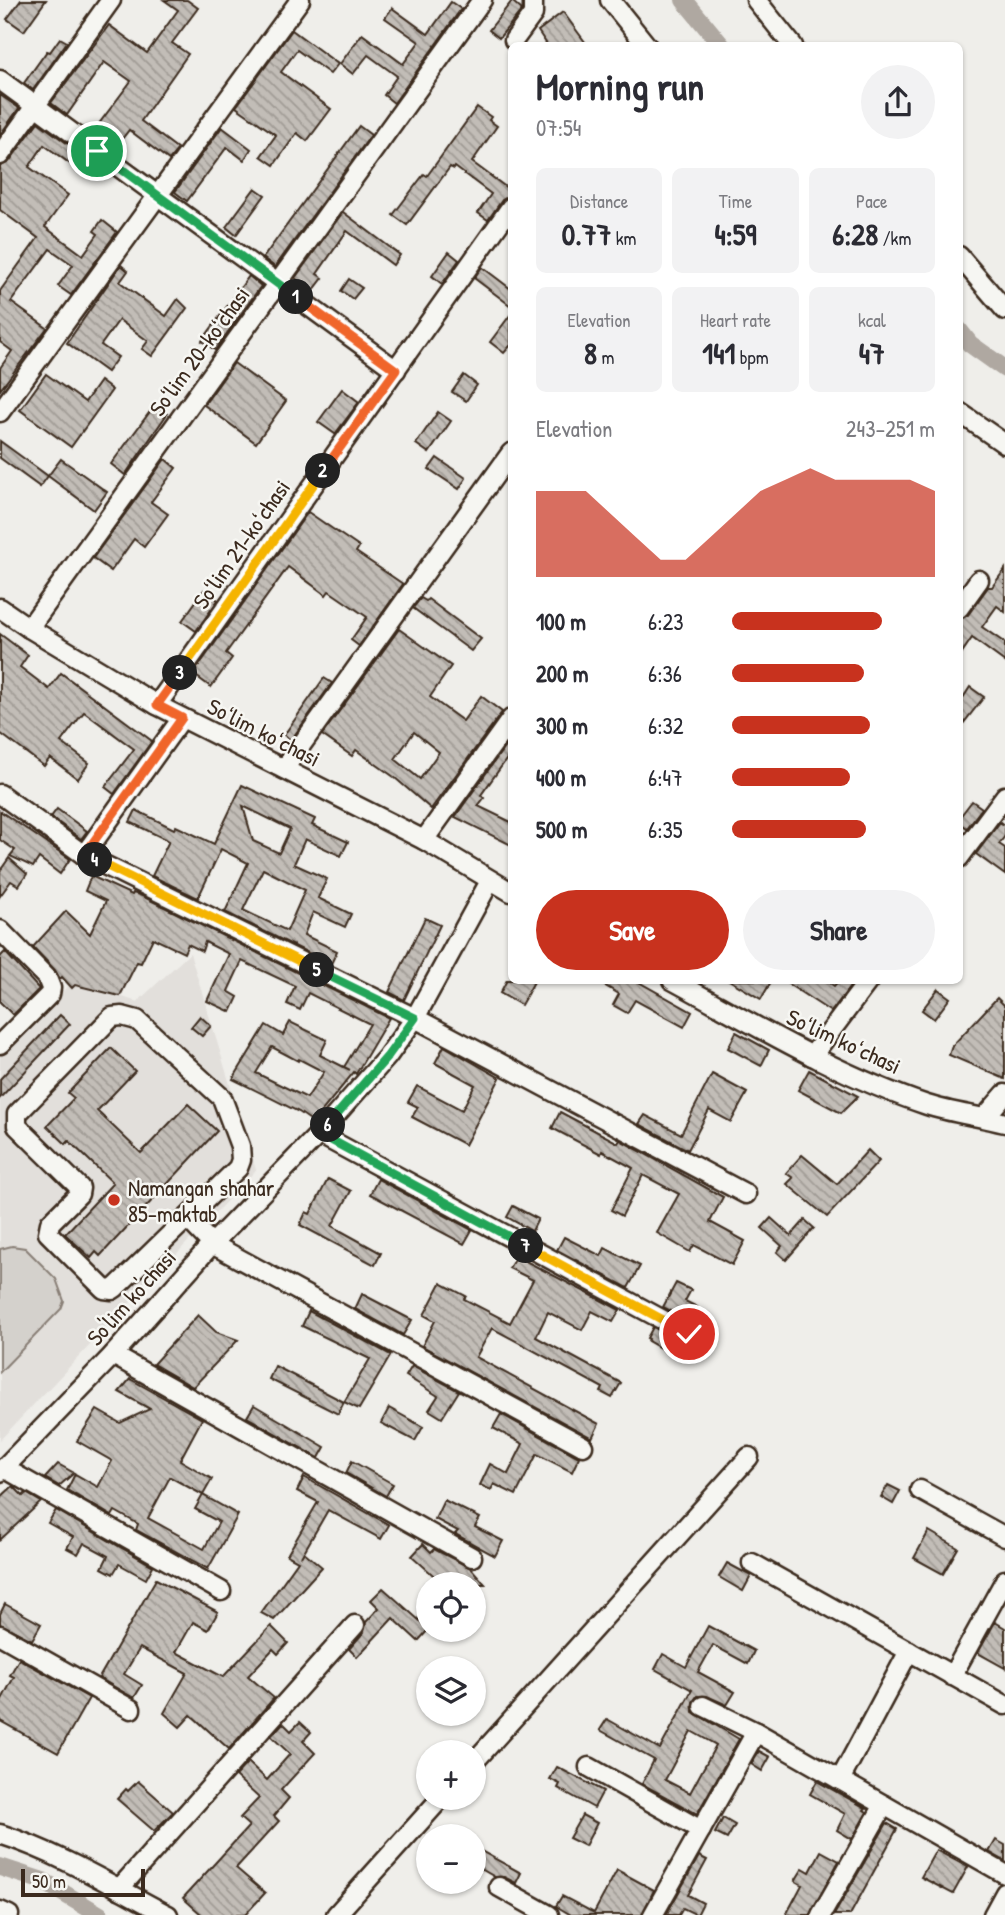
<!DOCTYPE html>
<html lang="en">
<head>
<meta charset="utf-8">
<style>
	:root { --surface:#fff; --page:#f2f2f3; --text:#2b2b33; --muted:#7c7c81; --accent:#c8321e }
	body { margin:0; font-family:"Patrick Hand",sans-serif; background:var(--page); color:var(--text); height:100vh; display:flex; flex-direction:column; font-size:26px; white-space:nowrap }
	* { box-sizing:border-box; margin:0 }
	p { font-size:23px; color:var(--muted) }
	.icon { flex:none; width:38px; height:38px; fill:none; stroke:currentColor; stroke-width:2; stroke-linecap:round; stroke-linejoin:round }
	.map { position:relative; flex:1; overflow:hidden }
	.drawer { position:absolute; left:508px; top:42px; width:455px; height:942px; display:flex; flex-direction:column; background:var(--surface); border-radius:10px; box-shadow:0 2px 5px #0004 }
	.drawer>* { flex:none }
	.fabs { position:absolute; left:416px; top:1572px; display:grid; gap:14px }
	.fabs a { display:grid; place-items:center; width:70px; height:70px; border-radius:50%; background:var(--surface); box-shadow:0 2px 5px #0004; font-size:35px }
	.scale { position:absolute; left:21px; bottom:18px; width:124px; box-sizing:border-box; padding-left:7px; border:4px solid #3b2a1e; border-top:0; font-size:19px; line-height:24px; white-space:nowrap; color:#3b2a1e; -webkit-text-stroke:5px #f6f6f2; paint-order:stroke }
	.pin { position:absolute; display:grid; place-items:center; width:60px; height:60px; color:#fff; margin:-30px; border:4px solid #fff; border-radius:50%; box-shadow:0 2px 7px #0007 }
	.km { position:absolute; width:35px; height:35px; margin:-18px; border-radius:50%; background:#222; color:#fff; font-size:19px; line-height:35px; text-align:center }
	.round { display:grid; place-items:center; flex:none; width:74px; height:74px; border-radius:37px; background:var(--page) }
	.summary { display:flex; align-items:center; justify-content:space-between; height:119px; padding:0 28px }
	h1 { font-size:38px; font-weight:800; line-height:52px }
	.figures { display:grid; grid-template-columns:repeat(3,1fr); gap:10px; height:119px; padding:7px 28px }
	.figures div { display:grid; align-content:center; border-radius:10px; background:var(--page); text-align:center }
	.figures b { font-size:30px; font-weight:800 }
	.figures small { font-size:19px; font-weight:400 }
	.figures p { font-size:19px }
	.chart { height:196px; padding:14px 28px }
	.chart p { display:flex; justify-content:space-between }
	.chart svg { width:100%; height:126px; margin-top:7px; fill:var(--accent); opacity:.7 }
	.action { display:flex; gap:14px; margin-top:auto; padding:14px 28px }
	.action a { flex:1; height:80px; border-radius:42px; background:var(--accent); color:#fff; font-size:28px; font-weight:800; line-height:80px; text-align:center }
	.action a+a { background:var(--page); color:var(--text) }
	ul { padding:0 28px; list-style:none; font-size:23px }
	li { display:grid; grid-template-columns:112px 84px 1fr; align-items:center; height:52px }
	li i { height:18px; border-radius:9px; background:var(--accent) }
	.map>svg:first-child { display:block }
</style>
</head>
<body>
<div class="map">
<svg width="1005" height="1915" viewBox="0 0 1005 1915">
	<defs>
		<pattern id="building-back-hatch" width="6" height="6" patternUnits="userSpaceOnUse" patternTransform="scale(1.75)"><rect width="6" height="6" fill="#c2bdb7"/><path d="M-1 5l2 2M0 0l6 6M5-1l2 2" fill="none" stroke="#9f9a94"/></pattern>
	</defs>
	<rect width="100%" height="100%" fill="#efeeea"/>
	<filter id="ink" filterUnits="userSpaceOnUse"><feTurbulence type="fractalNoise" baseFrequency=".0143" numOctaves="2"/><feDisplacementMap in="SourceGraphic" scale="14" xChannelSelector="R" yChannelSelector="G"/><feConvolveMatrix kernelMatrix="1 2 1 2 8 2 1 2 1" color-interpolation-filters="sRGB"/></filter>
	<g filter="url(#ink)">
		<path fill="#e2dfdb" d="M190,953L256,1170L0,1440V1055L69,985L120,996L137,1002Z"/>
		<path fill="#d4d1cc" stroke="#887e75" stroke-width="2" d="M12,1246L25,1248L56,1279L64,1301L61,1309L0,1372V1249Z"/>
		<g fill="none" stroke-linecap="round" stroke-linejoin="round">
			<g stroke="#afa8a1" stroke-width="18">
				<path d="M684,0L722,46"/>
				<path d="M959,330L970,344L1005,369"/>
				<path d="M0,1867L43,1881L100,1915"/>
			</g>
		</g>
		<g fill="url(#building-back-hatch)" stroke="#3b2a1e" stroke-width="2" fill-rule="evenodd">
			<path d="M21,0H46L24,31L7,19Z"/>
			<path d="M164,0H187L198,8L172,43L188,54L141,121L178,149L169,160L129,130L115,148L92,133L131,81L104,62L67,115L51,103L109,25L147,53L178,10Z"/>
			<path d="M512,1L522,10L499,38L489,30Z"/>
			<path d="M451,2L461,9L394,103L384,95L397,76L368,55L353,74L340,64L362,34L403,64L419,42L385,18L392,8L428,34Z"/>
			<path d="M563,12L588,46H548L538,31Z"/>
			<path d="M292,30L338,64L330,74L297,50L281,72L331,109L307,141L297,133L274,165L261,156L276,135L236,107Z"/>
			<path d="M60,38L67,42L33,90L24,83L47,51L50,52Z"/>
			<path d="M0,95L19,108L0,135Z"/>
			<path d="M477,107L491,117L489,120L497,126L472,162L511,191V196L502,200L488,220L478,213L491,194L455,167L454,169L450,167L407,225L393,215L424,174L427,176Z"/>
			<path d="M38,122L91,161L83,173L44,145L29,167L68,195L45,227L83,255L98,234L94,231L102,220L117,232L71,295L58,286L73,265L50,249L11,302L47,328L0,390V368L12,351L0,342V291L38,238L0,210V166L9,162Z"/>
			<path d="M359,126L371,135L275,267L263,258Z"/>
			<path d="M222,127L251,149L244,160L227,147L187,201L175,192Z"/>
			<path d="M255,188L265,195L236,235L226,227Z"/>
			<path d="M343,212L400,255L393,265L347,231L317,274L323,278L313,291L295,278Z"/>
			<path d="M449,252L459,260L442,284L432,276Z"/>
			<path d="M121,265L128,271L120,282L166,316L178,299L187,308L152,356L142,349L148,341L119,320L101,345L118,357L107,372L67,343Z"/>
			<path d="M482,267L511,289V306L474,278Z"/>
			<path d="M249,276L261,286L215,350L202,341Z"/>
			<path d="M349,279L362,288L353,299L341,291Z"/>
			<path d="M511,314V345L504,353L490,342Z"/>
			<path d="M234,363L286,401L256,443L204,405Z"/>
			<path d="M46,374L85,402L100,381L112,390L71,447L20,410Z"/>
			<path d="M464,375L477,385L466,401L452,392Z"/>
			<path d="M342,389L359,402L335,434L318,422Z"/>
			<path d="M155,405L167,414L125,475L111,464Z"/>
			<path d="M438,412L451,421L429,453L416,444Z"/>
			<path d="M0,441L48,476L40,487L0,458Z"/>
			<path d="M437,458L466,478L459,489L429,469Z"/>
			<path d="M61,459L107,492L94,510L48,476Z"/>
			<path d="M165,459L176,468L151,502L168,514L144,547L134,539L111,571L93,558Z"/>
			<path d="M308,512L359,547L356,552L403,584L359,646L351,640L367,617L329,591L326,595L288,567L226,653L232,658L211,687L193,674Z"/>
			<path d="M1005,569V612L997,606L982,627L1005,643V662L972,638L959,657V619L968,615L988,587H992Z"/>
			<path d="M204,590L218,600L196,631L182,621Z"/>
			<path d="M421,598L426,601L428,599L481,639L471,651L413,608Z"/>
			<path d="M399,629L451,666L430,697L463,721L481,696L502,712L431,809L394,777L356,750L352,756L322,735ZM414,732L439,752L420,779L395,759Z"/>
			<path d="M0,634L28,655L20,667L49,689L61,673L152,741L114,794L105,787L134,749L84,712L61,742L89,763L78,779L50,758L44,766L0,733Z"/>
			<path d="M324,678L332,683L291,740L284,735Z"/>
			<path d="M970,687L984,697L959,729V704Z"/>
			<path d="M511,738V753L481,795L484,798L478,806L511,822V845L455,817Z"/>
			<path d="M242,785L315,819L312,825L348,842L341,856L305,839L294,864L327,879L318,898L351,914L345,927L313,912L304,935L337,951L331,964L225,912L248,863L221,849L198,898L152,876L169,841L130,822L136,810L174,829L176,826L214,844ZM243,806L290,829L279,853L253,841ZM263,869L305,890L287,931L243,910Z"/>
			<path d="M972,801L982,808L967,828L959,822V818Z"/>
			<path d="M57,809L87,831L81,839L51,817Z"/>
			<path d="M0,811L70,859L60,874L39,858L33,867L10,856L15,850L0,840Z"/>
			<path d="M1000,822L1005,826V836L999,844L1005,848V875L976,854Z"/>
			<path d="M9,858L27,874L19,886L11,881L0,896V871Z"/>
			<path d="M91,876L132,895L133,893L142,896L389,1018L356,1074L354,1072L313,1122L299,1112L233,1079L266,1025L283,1035L290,1022L327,1040L320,1055L350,1070L344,1067L370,1024L308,993L300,1010L287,1004L295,986L242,961L228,991L238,997L231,1012L207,1001L229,954L205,942L202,951L188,944L184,953L153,938L141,963L137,962L120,996L75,985L72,988L62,977L60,979L55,970L33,947L66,911L90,934L106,901L85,891ZM272,1047L298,1061L299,1059L324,1072L307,1098L256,1073Z"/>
			<path d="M425,918L440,925L404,1000L389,992Z"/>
			<path d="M5,952L39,989L13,1015L0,1002V957Z"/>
			<path d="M507,980H535L521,1005L500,993Z"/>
			<path d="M595,980H635L692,1012L684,1027L635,1000L627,1013L613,1005L619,994Z"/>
			<path d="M729,980H772L761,999Z"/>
			<path d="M782,980H826L834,986L839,980H855L831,1012Z"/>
			<path d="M938,989L950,998L934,1019L922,1010Z"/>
			<path d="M997,998L1005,1006V1079L949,1055L952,1046Z"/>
			<path d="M60,1015L70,1024L0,1098V1079Z"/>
			<path d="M200,1016L211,1026L202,1036L191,1027Z"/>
			<path d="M736,1032L769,1050L761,1066L728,1048Z"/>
			<path d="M444,1046L500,1078L465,1145L412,1117L418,1107L408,1102L417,1086L462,1110L475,1085L435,1063Z"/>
			<path d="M111,1048L135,1071L97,1111L141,1153L188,1104L217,1131L100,1256L96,1252L91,1258L65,1234L113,1183L69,1141L66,1144L47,1126L74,1098L68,1093Z"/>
			<path d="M809,1070L858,1096L841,1113L798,1090Z"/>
			<path d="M712,1074L747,1093L731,1122L709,1110L688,1150L639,1124L645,1115L681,1134Z"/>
			<path d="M560,1112L618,1143L620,1140L629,1145L723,1197L710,1222L745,1241L732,1265L694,1245L690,1252L657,1233L679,1194L643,1175L622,1216L611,1210L633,1168L602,1151L601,1154L552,1128Z"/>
			<path d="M868,1150L879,1161L827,1217L787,1184L793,1178L786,1173L802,1155L837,1184Z"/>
			<path d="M328,1179L351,1191L332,1226L381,1253L375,1265L300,1225L306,1212L310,1214Z"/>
			<path d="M378,1179L472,1230L464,1244L370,1194Z"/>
			<path d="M513,1206L538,1219L532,1231L507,1217Z"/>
			<path d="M771,1218L791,1236L805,1220L814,1228L786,1260L777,1252L782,1246L762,1228Z"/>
			<path d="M564,1237L601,1256L605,1248L640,1266L628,1288L557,1250Z"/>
			<path d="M516,1256L620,1310L613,1322L592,1311L582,1330L548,1312L536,1337L621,1383L612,1398L601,1392L603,1388L492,1328L476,1357L599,1424L592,1438L422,1346L435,1321L424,1315L441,1283L466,1296L464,1299L510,1323L533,1280L509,1268Z"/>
			<path d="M676,1283L691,1290L685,1301L697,1307L690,1321L663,1307Z"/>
			<path d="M362,1294L412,1320L403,1335L355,1309Z"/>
			<path d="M309,1311L391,1355L359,1409L344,1402L370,1359L302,1326Z"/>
			<path d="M198,1315L216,1332L238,1340L193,1387L153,1364Z"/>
			<path d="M653,1327L676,1340L669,1353L648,1341L649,1339L647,1338Z"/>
			<path d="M275,1366L344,1402L338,1414L269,1379Z"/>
			<path d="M412,1366L459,1391L442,1418L429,1410L438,1396L406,1376Z"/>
			<path d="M130,1379L202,1419L180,1460L212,1479L203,1495L238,1515L208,1569L136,1530L138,1524L115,1511L112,1516L67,1490L75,1474L98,1487L112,1461L77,1441L97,1410L120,1423L150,1409L119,1392ZM170,1477L203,1495L195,1509L219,1522L204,1549L148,1518Z"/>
			<path d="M254,1405L325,1447L319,1458L247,1417Z"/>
			<path d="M389,1408L423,1427L415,1441L381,1423Z"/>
			<path d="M501,1414L579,1457L572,1472L537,1454L516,1495L494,1484L491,1490L480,1485L490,1464L508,1474L523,1444L493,1428Z"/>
			<path d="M352,1461L393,1484L386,1496L346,1473Z"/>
			<path d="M58,1464L74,1473L59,1486L45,1478Z"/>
			<path d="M304,1477L389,1525L381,1539L328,1510L301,1557L304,1552L322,1567L274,1620L261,1613L298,1561L287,1555L318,1502L297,1491Z"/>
			<path d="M888,1485L900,1491L893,1504L881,1497Z"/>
			<path d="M13,1486L23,1496L26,1493L41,1502L0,1540V1498Z"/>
			<path d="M444,1500L480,1518L475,1527L503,1541L495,1556L455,1534L458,1531L435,1519Z"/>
			<path d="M56,1510L153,1566L146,1579L119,1564L113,1574L102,1568L108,1556L84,1543L78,1554L67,1548L73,1537L48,1523Z"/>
			<path d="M929,1531L958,1548L943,1574L914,1558Z"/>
			<path d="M423,1544L431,1552L434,1549L471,1568L485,1584H443L412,1556Z"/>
			<path d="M727,1563L751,1576L743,1591L719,1577Z"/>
			<path d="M156,1579L218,1612L208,1630L193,1622L176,1652L223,1677L271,1626L288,1643L278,1654L273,1649L248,1676L274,1698L229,1749L191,1715L180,1727L164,1713L187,1673L140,1648L124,1674L142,1685L134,1698L99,1678Z"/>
			<path d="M383,1588L429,1629L418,1641L393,1618L357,1657L349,1649L364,1632L366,1622L379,1608L371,1600Z"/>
			<path d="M5,1604L41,1624L32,1640L0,1624V1614Z"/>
			<path d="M995,1622L1005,1628V1668L978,1653Z"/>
			<path d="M708,1626L754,1651L748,1664L713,1645L698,1672L735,1692L727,1705L707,1696H697L693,1702V1712L739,1739L697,1814L642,1784L654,1760L600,1730L607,1719L660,1749L692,1690L655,1669L663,1654L686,1667ZM691,1731L716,1745L690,1793L665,1780Z"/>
			<path d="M19,1659L89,1698L58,1753L0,1721V1703L14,1677L10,1675Z"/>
			<path d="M300,1722L311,1732L303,1741L315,1753L281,1790L289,1798L274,1816L279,1821L236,1868L265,1893L245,1915H202L183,1898L249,1826L240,1818L259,1798L235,1776L248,1762L267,1780L290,1754L271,1736L283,1723L291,1731Z"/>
			<path d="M759,1751L770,1757L762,1771L751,1764Z"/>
			<path d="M557,1767L603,1791L594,1808L558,1788L560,1784L550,1779Z"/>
			<path d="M138,1781L173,1812L154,1831L117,1799L126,1789L128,1791Z"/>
			<path d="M817,1781L866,1808L864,1810L867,1812L852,1839L837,1830L845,1814L810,1794Z"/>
			<path d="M582,1815L597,1823L585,1846L569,1838Z"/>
			<path d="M723,1818L735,1825L727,1839L715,1833Z"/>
			<path d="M887,1823L897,1829L850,1915H834Z"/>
			<path d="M996,1840L1005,1845V1861L989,1852Z"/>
			<path d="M474,1847L521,1873L516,1883L504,1877H495L474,1865Z"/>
			<path d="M936,1850L968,1867L953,1894L921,1877Z"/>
			<path d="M821,1851L839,1861L810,1915H786L802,1885L795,1881L803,1868L810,1872Z"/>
			<path d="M699,1856L707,1860L688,1895L703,1903L697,1915L683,1908L679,1915H666Z"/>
			<path d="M617,1870L654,1890L642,1915H571L556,1906L562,1896L594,1913Z"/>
		</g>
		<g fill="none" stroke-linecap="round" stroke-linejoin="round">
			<defs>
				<g id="minor">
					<path d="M610,0L647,46"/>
					<path d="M756,0L793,46"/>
					<path d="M514,40L533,14V0"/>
					<path d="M0,80L396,370"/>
					<path d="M0,155L111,0"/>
					<path d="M959,256L1005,310"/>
					<path d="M0,412L300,0"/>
					<path d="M959,412L1005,444"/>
					<path d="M0,608L29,628L157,705L424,840L511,892"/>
					<path d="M959,608L979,580"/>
					<path d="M29,628L482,0"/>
					<path d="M157,705L511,207"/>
					<path d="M284,769L511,453"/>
					<path d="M0,794L84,855L182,718"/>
					<path d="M424,840L511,719"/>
					<path d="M84,855L415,1018L746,1194"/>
					<path d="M959,858L1005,796"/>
					<path d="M0,930L47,978L51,988L50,994L0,1044"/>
					<path d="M672,980C755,1025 837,1075 927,1105C952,1113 979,1116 1005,1123"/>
					<path d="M812,1056L869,980"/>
					<path d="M985,1117L1005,1094"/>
					<path d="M319,1134L689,1334"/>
					<path d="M187,1218L238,1168L241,1160L240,1146L222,1098L137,1020L122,1016L112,1017L17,1114V1126L80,1188L79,1194L50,1223L48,1233L104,1289L112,1290L115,1288L187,1218L212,1244L583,1446"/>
					<path d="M113,1355L472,1557"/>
					<path d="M4,1468L221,1591"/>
					<path d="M0,1472L113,1355L212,1244L319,1134L387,1057L415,1018L490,881"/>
					<path d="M920,1490L1005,1537"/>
					<path d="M752,1563L1005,1705"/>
					<path d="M0,1635L131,1709"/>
					<path d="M952,1676L1005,1580"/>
					<path d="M703,1706L756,1732"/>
					<path d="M474,1762L749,1457"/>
					<path d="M589,1767L701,1830"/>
					<path d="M840,1780L909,1651"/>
					<path d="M0,1834C59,1853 113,1886 168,1915"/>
					<path d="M499,1887L549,1915"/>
					<path d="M119,1889L355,1625"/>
					<path d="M0,1911L9,1915"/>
					<path d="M336,1915L442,1797"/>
					<path d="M653,1915L756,1732L1005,1874"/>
					<path d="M821,1915L884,1805"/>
					<path d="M993,1915L1005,1893"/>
				</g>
			</defs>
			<use href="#minor" stroke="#3b2a1e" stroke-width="23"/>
			<use href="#minor" stroke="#f6f6f2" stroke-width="18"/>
		</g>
	</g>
	<g fill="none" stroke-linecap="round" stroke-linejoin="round" filter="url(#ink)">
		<defs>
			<path id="split-1" d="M97,151L296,297"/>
			<path id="split-2" d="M296,297L396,370L323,471"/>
			<path id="split-3" d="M180,673L323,471"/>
			<path id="split-4" d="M95,860L84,855L182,718L157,705L180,673"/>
			<path id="split-5" d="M95,860L317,970"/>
			<path id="split-6" d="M317,970L415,1018L387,1057L328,1125"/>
			<path id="split-7" d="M328,1125L320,1134L526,1246"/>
			<path id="split-8" d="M526,1246L689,1334"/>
		</defs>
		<use href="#split-1" stroke="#fff" stroke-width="14"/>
		<use href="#split-2" stroke="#fff" stroke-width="14"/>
		<use href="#split-3" stroke="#fff" stroke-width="14"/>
		<use href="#split-4" stroke="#fff" stroke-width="14"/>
		<use href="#split-5" stroke="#fff" stroke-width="14"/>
		<use href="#split-6" stroke="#fff" stroke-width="14"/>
		<use href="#split-7" stroke="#fff" stroke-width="14"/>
		<use href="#split-8" stroke="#fff" stroke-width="14"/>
		<use href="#split-1" stroke="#22a559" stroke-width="9"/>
		<use href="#split-2" stroke="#f0652b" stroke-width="9"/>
		<use href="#split-3" stroke="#f5b400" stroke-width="9"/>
		<use href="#split-4" stroke="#f0652b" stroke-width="9"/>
		<use href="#split-5" stroke="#f5b400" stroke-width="9"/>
		<use href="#split-6" stroke="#22a559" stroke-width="9"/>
		<use href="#split-7" stroke="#22a559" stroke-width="9"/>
		<use href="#split-8" stroke="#f5b400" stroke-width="9"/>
	</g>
	<circle fill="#c8321e" stroke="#f6f6f2" stroke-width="2.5" cx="114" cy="1200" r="7"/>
	<g text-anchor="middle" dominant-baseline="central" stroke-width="5" stroke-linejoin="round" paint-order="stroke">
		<g font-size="23" fill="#3b2a1e" stroke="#f6f6f2">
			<text transform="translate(199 351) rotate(-54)">Soʻlim 20-koʻchasi</text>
			<text transform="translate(241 544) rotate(-55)">Soʻlim 21-koʻchasi</text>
			<text transform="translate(264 732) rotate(27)">Soʻlim koʻchasi</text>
			<text transform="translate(844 1041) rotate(25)">Soʻlim koʻchasi</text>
			<text transform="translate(131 1297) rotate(-48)">So'lim ko'chasi</text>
		</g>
		<g font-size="23" fill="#3b2a1e" stroke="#f6f6f2" text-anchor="start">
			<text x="128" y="1187">Namangan shahar<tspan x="128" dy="26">85-maktab</tspan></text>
		</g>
	</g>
</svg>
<div class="fabs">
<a><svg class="icon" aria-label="locate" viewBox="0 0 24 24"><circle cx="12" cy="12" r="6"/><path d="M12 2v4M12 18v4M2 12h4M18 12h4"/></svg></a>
<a><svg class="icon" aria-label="layers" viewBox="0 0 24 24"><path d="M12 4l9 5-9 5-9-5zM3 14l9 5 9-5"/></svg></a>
<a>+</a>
<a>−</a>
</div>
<div class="scale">50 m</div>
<div class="pin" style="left:97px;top:151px;background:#1e9e55"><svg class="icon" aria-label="arrive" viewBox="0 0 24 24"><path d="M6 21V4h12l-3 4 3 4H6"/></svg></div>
<div class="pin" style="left:689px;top:1334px;background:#d93025"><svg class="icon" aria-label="check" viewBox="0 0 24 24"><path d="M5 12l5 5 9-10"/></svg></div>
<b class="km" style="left:296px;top:297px">1</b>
<b class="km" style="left:323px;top:471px">2</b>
<b class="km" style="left:180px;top:673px">3</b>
<b class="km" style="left:95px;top:860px">4</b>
<b class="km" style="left:317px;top:970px">5</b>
<b class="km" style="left:328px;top:1125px">6</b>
<b class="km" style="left:526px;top:1246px">7</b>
<section class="drawer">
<div class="summary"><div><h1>Morning run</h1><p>07:54</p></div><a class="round"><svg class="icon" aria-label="share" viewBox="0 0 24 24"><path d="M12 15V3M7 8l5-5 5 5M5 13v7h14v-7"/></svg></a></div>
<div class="figures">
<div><p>Distance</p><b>0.77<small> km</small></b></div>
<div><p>Time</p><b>4:59</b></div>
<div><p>Pace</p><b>6:28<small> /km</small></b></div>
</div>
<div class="figures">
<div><p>Elevation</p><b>8<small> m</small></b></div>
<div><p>Heart rate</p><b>141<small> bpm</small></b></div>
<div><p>kcal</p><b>47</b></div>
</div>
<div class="chart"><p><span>Elevation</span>243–251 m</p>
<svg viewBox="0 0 160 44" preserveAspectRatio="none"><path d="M0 44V14L10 14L20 14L30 22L40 30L50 38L60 38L70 30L80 22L90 14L100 10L110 6L120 10L130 10L140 10L150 10L160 14V44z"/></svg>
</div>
<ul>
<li><b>100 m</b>6:23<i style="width:74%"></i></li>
<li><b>200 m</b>6:36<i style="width:65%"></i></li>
<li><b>300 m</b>6:32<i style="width:68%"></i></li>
<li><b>400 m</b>6:47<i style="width:58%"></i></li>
<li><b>500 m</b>6:35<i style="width:66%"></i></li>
</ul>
<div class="action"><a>Save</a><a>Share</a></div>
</section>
</div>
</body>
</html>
